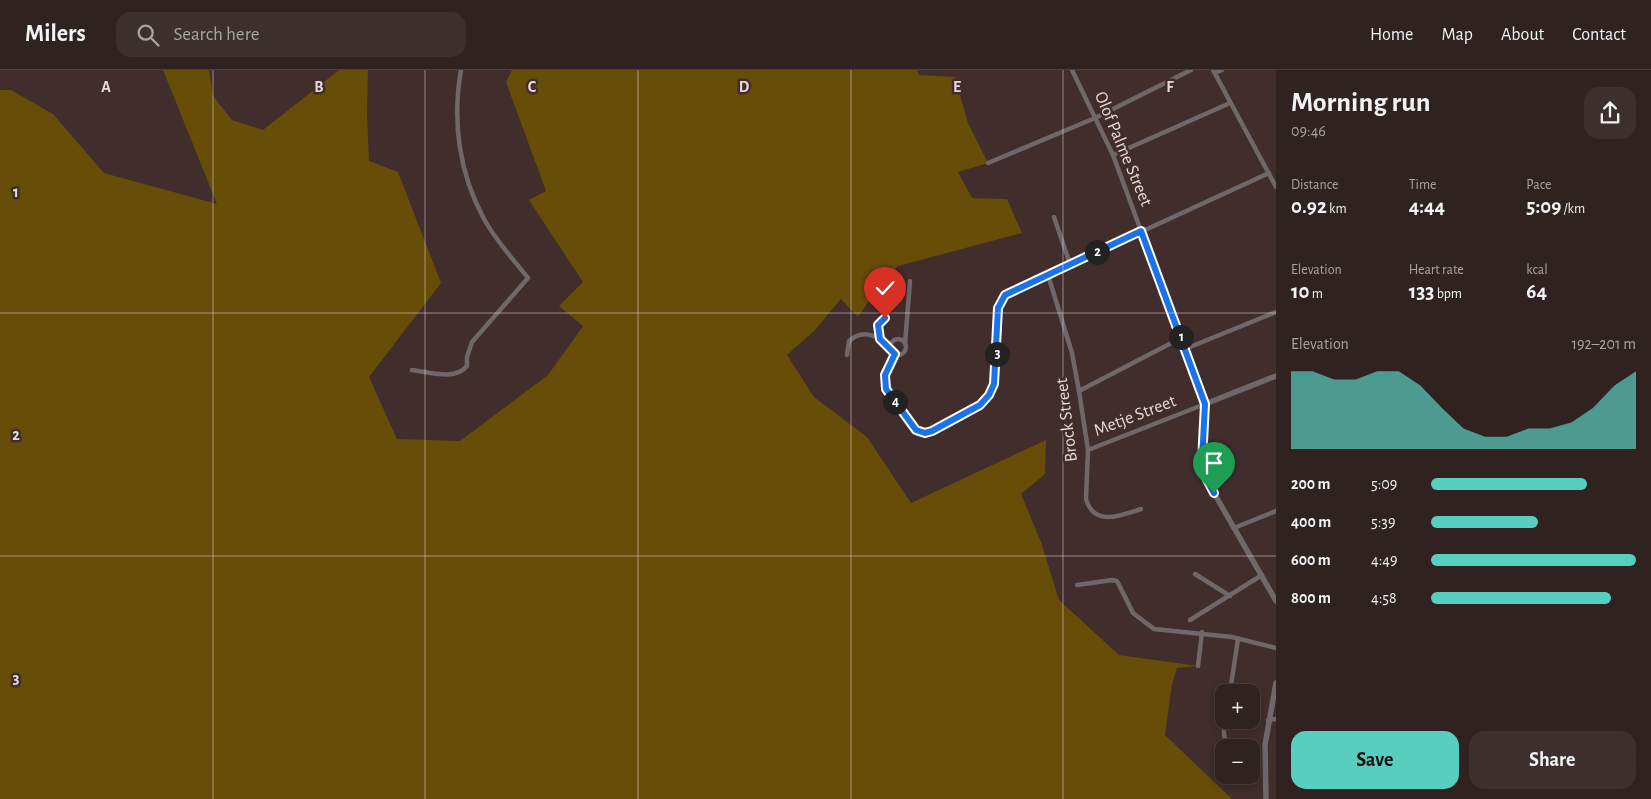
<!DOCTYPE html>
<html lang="en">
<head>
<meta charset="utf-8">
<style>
	:root { --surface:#302221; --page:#3c2f2e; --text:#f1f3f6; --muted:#a8a4a5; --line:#4b3f3f; --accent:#58cec0 }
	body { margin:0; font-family:"Alegreya Sans",sans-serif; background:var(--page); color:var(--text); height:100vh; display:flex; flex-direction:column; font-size:19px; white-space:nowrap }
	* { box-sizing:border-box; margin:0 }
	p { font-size:16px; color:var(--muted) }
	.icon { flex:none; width:28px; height:28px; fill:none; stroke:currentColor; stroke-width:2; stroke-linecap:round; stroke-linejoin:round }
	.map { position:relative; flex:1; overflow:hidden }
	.panel { display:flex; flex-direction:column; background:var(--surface); width:375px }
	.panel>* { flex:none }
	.controls { position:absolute; left:1215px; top:614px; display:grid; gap:10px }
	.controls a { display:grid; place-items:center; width:45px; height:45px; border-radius:10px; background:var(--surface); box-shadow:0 2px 8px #0003,0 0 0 1px var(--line); font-size:25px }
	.pin { position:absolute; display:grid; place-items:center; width:42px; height:42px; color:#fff; margin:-51px -21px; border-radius:50% 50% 50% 0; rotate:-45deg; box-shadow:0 0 5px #0007 }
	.pin .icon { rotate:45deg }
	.km { position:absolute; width:25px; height:25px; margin:-12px; border-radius:50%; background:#222; color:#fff; font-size:14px; line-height:25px; text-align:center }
	.round { display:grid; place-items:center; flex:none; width:52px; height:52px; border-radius:15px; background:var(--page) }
	.headline { display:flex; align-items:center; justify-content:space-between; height:85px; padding:0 15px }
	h1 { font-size:28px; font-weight:700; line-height:38px }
	.metrics { display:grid; grid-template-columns:repeat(3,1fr); gap:8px; height:85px; padding:5px 15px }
	.metrics div { display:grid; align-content:center }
	.metrics b { font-size:21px; font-weight:700 }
	.metrics small { font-size:14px; font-weight:400 }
	.metrics p { font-size:14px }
	.chart { height:140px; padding:10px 15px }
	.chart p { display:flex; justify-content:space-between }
	.chart svg { width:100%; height:90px; margin-top:5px; fill:var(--accent); opacity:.7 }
	.cta { display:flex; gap:10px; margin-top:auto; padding:10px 15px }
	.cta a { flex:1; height:58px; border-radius:15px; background:var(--accent); color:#111; font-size:20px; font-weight:700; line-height:58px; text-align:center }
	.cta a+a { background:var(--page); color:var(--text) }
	ul { padding:0 15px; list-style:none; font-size:16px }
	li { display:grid; grid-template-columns:80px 60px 1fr; align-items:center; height:38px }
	li i { height:12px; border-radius:6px; background:var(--accent) }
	header { display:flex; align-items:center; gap:30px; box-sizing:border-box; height:70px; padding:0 25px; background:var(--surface); border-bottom:1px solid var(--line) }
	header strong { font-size:24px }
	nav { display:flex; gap:28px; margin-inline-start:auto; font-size:18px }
	.search { width:350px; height:45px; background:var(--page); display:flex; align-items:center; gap:12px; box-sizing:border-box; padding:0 18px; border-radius:15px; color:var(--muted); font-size:19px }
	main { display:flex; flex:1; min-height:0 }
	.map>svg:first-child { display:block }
</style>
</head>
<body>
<header>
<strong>Milers</strong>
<div class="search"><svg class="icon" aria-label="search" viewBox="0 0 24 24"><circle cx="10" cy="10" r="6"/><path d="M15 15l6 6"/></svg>Search here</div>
<nav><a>Home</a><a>Map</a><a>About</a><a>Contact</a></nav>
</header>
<main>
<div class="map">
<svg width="1276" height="729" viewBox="0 0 1276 729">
	<rect width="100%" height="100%" fill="#402d2c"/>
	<path fill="#664d08" d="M163,0H209L213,26L232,50L263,60L339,0H368L367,44L369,91L398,102L441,213L369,307L397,369L460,371L548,305L583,256L559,236L583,212L529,130L546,121L506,12L512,0H917L919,5L955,7L968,53L988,93L958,102L972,128L1007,129L1022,163L898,196L876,220L858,247L841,229L814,261L787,285L814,327L867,367L911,433L1046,370L1045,404L1021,424L1041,472L1059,530L1119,585L1198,596L1177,598L1172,614L1165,665L1232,729H0V20H11L53,44L104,103L217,134Z"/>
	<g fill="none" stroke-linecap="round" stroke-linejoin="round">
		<g stroke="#70676b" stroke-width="4.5">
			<path d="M1072,0L1113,85L1205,334L1088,380"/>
			<path d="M1213,0L1276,117"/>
			<path d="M1215,3L1222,0"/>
			<path d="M1113,85L1230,33"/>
			<path d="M988,93L1095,48L1191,0"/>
			<path d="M1054,147L1070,194"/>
			<path d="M1048,205L1072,283L1079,321L1088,380L1086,429C1094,457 1120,446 1141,439"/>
			<path d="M880,269L878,255L885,248"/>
			<circle cx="898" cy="277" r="8"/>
			<path d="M905,274L910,211"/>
			<path d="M1185,279L1276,242"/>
			<path d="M895,284L885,305L886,319L916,360L925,363L932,361L980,335L993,320L999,238L1001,230L1008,223L1269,103"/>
			<path d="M847,285L849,271C864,258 877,266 890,277"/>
			<path d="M412,300C429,302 455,311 467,296V287L472,272L528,208C513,189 496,171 484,149C459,103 452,51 461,0"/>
			<path d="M1079,321L1181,268"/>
			<path d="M1234,458L1276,441"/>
			<path d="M1195,504L1230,526"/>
			<path d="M1077,515L1112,510L1117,511L1133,543L1154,559L1232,567L1276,578"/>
			<path d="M1190,550L1262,505"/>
			<path d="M1198,596L1202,562"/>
			<path d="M1230,622L1238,569"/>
			<path d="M1224,650V664L1227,678"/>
			<path d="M1268,650L1276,649"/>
		</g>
		<g stroke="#70676b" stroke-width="5.5">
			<path d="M1276,306L1205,334C1203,370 1197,390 1214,423L1276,531"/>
			<path d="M1266,729L1265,675L1276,613"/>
		</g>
	</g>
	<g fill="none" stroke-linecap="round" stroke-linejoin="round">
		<defs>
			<path id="route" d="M885,248L878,255L880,269L895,284L885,305L886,319L916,360L925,363L932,361L980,335L989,325L994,314L998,238L1005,225L1141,161L1205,334L1202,391L1205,406L1214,423"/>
		</defs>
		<use href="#route" stroke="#fff" stroke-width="10"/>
		<use href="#route" stroke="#1a73e8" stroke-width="6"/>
	</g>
	<path fill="none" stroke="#e5d9d8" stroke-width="1" stroke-opacity="0.55" d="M213,0V729M425,0V729M638,0V729M851,0V729M1063,0V729M0,243H1276M0,486H1276"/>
	<g text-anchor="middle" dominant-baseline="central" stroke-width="5" stroke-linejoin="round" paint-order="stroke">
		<g font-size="18" fill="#e5d9d8" stroke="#402d2c">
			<text transform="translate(1123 79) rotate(67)">Olof Palme Street</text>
			<text transform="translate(1135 346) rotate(-21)">Metje Street</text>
			<text transform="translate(1067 350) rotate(-97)">Brock Street</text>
		</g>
	</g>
	<g font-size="16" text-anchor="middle" font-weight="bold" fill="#e5d9d8" stroke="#402d2c" stroke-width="5" stroke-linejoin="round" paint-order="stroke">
		<text x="106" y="22">A</text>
		<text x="319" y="22">B</text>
		<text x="532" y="22">C</text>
		<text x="744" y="22">D</text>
		<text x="957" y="22">E</text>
		<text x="1170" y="22">F</text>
		<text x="16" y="127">1</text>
		<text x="16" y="370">2</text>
		<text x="16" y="613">3</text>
	</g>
</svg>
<div class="controls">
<a>+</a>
<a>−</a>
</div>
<div class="pin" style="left:1214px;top:423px;background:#1e9e55"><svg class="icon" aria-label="arrive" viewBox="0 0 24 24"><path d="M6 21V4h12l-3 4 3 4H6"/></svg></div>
<div class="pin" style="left:885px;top:248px;background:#d93025"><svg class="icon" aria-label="check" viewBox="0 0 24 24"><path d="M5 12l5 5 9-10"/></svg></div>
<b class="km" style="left:1181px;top:267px">1</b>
<b class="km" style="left:1097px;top:182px">2</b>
<b class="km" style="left:997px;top:284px">3</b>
<b class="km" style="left:895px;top:332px">4</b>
</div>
<section class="panel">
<div class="headline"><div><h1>Morning run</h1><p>09:46</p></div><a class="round"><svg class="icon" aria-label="share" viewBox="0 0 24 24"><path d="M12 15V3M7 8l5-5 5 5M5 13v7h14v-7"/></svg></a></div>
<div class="metrics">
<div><p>Distance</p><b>0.92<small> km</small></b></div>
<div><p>Time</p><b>4:44</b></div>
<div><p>Pace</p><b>5:09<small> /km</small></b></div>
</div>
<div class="metrics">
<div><p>Elevation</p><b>10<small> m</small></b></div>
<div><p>Heart rate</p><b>133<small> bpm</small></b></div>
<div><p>kcal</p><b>64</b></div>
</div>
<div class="chart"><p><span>Elevation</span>192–201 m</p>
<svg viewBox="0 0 160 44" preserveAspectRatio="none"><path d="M0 44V6L10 6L20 10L30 10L40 6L50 6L60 13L70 24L80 34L90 38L100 38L110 34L120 34L130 31L140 24L150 13L160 6V44z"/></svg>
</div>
<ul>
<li><b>200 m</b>5:09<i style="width:76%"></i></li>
<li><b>400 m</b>5:39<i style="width:52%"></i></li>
<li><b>600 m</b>4:49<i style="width:100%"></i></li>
<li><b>800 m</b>4:58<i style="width:88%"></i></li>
</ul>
<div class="cta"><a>Save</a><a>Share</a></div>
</section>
</main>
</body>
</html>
